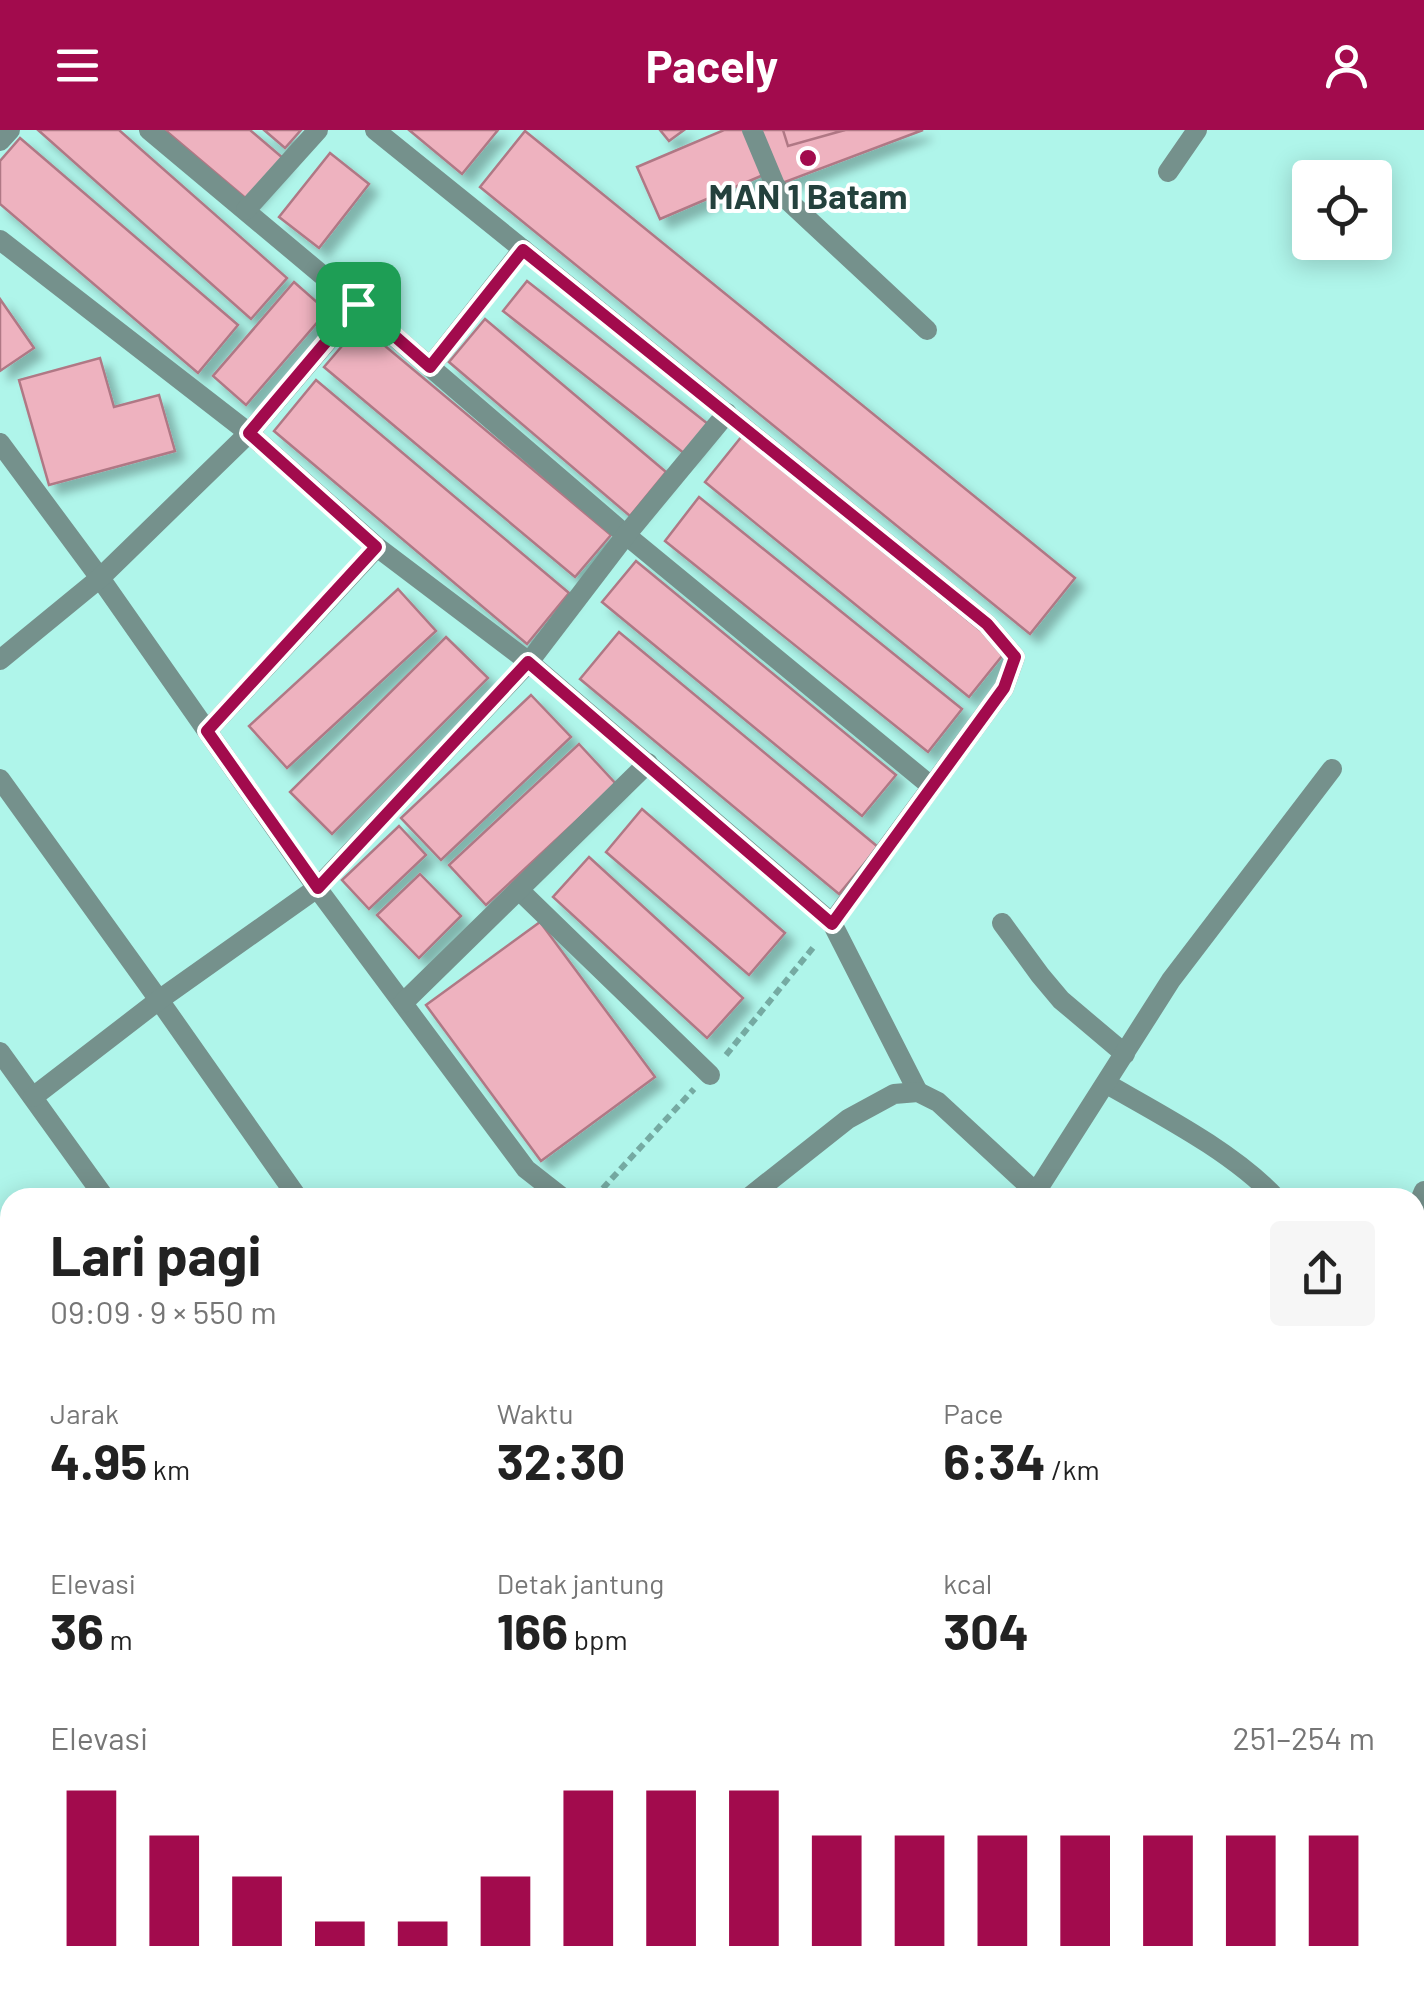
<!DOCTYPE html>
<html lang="id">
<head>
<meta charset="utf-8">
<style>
	:root { --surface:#fff; --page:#f6f6f6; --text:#222; --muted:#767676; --accent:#a20b4d }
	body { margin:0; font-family:Barlow,sans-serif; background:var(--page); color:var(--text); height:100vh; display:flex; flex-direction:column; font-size:38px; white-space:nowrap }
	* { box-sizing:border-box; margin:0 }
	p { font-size:32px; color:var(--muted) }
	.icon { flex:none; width:55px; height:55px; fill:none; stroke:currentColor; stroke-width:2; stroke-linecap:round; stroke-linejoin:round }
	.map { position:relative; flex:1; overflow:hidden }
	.panel { position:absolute; left:0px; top:1058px; width:1425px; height:812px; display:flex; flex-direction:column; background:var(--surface); border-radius:30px 30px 0 0; box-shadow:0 5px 25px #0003 }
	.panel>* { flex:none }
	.fabs { position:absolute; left:1292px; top:30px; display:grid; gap:20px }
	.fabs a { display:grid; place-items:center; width:100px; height:100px; border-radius:10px; background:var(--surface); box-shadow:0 5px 25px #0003; font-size:50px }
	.pin { position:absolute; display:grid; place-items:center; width:85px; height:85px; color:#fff; margin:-42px; border-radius:20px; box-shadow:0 5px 15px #0006 }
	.round { display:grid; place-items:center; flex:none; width:105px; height:105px; border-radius:10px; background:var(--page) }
	.head { display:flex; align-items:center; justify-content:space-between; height:170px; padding:0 50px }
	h1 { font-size:55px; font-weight:700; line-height:75px }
	.stats { display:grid; grid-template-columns:repeat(3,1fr); gap:15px; height:170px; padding:10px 50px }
	.stats div { display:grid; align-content:center }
	.stats b { font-size:50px; font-weight:700 }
	.stats small { font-size:28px; font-weight:400 }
	.stats p { font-size:28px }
	.chart { height:280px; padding:20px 50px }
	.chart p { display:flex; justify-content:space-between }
	.chart svg { width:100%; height:180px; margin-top:10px; stroke:var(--accent); stroke-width:6 }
	header { display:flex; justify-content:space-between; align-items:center; height:130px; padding:0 50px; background:var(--accent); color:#fff; font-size:45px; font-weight:700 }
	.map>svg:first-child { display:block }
</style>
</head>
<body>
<header><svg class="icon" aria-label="menu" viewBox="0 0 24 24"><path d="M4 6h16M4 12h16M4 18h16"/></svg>Pacely<svg class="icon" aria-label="person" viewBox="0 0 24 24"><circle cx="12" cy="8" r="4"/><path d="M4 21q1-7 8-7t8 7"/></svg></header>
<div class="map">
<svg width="1424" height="1868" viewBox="0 0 1424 1868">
	<defs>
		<filter id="shadow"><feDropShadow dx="9" dy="9" stdDeviation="5" flood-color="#0004"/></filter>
	</defs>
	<rect width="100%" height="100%" fill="#aff5ea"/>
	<g fill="#eeb2bf" stroke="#b07885" stroke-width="2.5" filter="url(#shadow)">
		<path d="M38,0H119L287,148L251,189Z"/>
		<path d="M165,0H250L284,29L249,71Z"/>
		<path d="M264,0H301L285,18Z"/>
		<path d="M409,0H498L462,44Z"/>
		<path d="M660,0H684L669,11Z"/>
		<path d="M724,0H750L768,43L660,89L637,37Z"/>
		<path d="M754,0H923L777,55Z"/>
		<path d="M783,0H845L788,16Z"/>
		<path d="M525,1L1075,448L1030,504L480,57Z"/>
		<path d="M20,8L238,195L198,243L0,74V31Z"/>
		<path d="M330,23L369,54L319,118L279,87Z"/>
		<path d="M527,151L708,294L685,324L503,181Z"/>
		<path d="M294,152L327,181L246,275L213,246Z"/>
		<path d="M0,169L34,218L0,241Z"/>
		<path d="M485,189L666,342L630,386L449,232Z"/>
		<path d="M360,195L611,405L575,447L324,237Z"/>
		<path d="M100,228L114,277L159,265L175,321L49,355L19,250Z"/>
		<path d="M316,250L569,463L527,514L274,301Z"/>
		<path d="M742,306L1006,521L969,567L705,352Z"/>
		<path d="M699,367L962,579L928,622L665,411Z"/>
		<path d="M636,431L896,645L862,686L602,472Z"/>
		<path d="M398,459L436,501L287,638L249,596Z"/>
		<path d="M619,502L878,717L839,764L580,549Z"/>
		<path d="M446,507L488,548L332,704L290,662Z"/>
		<path d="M531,565L571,607L441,730L401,688Z"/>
		<path d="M579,614L616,654L486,775L449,735Z"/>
		<path d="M642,679L785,803L749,845L606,722Z"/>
		<path d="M399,696L426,725L369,779L342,750Z"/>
		<path d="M589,727L743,868L707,908L553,767Z"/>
		<path d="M420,744L461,786L419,828L377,785Z"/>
		<path d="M540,792L655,947L541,1031L426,875Z"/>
		<path d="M1424,1104V1132L1415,1129Z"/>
		<path d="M1424,1104V1132L1415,1129Z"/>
		<path d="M1415,1169L1424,1173V1453L1417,1470L1415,1469Z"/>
	</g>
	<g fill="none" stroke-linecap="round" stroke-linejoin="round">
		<g stroke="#75aaa2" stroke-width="6" stroke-dasharray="8 5" stroke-linecap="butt">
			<path d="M726,925L816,814"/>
			<path d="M594,1068L694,959"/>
		</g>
		<g stroke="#75918c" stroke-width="20">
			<path d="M149,0L358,175L626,405L931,656"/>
			<path d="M375,0L987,494L1015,527L1004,558L832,793"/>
			<path d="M752,0L775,55L783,66L927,200"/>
			<path d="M0,11L10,0"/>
			<path d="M1168,42L1197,0"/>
			<path d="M246,80L318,0"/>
			<path d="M0,110L249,303L377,417L529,532L832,793L918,962"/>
			<path d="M430,237L523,119"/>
			<path d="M0,313L100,448L317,758L526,1039L563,1068"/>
			<path d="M0,530L100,448L249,303L358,175"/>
			<path d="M207,601L377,417"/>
			<path d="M0,649L159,870L298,1068"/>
			<path d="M519,760L710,945"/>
			<path d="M1002,793L1040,845L1061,870L1125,924"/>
			<path d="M403,873L648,633"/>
			<path d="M0,922L105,1068"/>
			<path d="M1107,954C1161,985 1233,1022 1276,1068"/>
			<path d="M33,967L159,870L317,758L529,532L626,405L727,283"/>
			<path d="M748,1068L848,989L894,964L918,962L938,972L1042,1068"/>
			<path d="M1028,1068L1036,1062L1171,850L1332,639"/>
			<path d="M1415,1082L1424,1061"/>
			<path d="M1415,1147L1424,1151"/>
			<path d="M0,1314L10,1328"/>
			<path d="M1415,1490L1424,1494"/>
			<path d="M1415,1845L1424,1825"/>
			<path d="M980,1860L999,1868"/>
			<path d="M1084,1860L1102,1868"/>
			<path d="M1059,1868L1062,1860"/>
			<path d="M1232,1868L1236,1860"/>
			<path d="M1405,1868L1408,1860"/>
		</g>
	</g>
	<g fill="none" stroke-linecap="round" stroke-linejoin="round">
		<defs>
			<path id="route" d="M523,120L987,494L1015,527L1004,558L832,794L528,532L318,758L207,601L376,417L249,303L358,174L430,237Z"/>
		</defs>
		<use href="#route" stroke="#fff" stroke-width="20"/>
		<use href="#route" stroke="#a20b4d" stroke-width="12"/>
	</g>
	<circle fill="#a20b4d" stroke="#fff" stroke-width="4" cx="808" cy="28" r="10"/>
	<g text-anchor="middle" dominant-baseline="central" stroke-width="8" stroke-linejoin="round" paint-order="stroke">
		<g font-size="35" font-weight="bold" fill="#24413d" stroke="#fff">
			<text x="808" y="65">MAN 1 Batam</text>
		</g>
	</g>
</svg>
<div class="fabs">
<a><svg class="icon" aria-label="locate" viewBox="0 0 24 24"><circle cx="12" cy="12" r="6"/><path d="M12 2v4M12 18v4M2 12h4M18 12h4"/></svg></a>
</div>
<div class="pin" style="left:358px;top:174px;background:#1e9e55"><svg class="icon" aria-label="arrive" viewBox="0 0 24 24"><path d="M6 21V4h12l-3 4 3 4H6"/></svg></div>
<section class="panel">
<div class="head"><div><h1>Lari pagi</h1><p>09:09 · 9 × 550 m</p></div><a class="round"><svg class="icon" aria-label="share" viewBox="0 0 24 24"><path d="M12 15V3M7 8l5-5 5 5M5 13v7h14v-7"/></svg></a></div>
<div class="stats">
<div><p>Jarak</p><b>4.95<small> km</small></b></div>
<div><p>Waktu</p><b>32:30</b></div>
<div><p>Pace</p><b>6:34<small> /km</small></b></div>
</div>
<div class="stats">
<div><p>Elevasi</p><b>36<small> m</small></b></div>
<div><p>Detak jantung</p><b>166<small> bpm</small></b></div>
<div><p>kcal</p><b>304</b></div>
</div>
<div class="chart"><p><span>Elevasi</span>251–254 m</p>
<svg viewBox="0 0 160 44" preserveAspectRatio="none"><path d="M5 44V6M15 44V17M25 44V27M35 44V38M45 44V38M55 44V27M65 44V6M75 44V6M85 44V6M95 44V17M105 44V17M115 44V17M125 44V17M135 44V17M145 44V17M155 44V17"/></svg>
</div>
</section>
</div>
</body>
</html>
